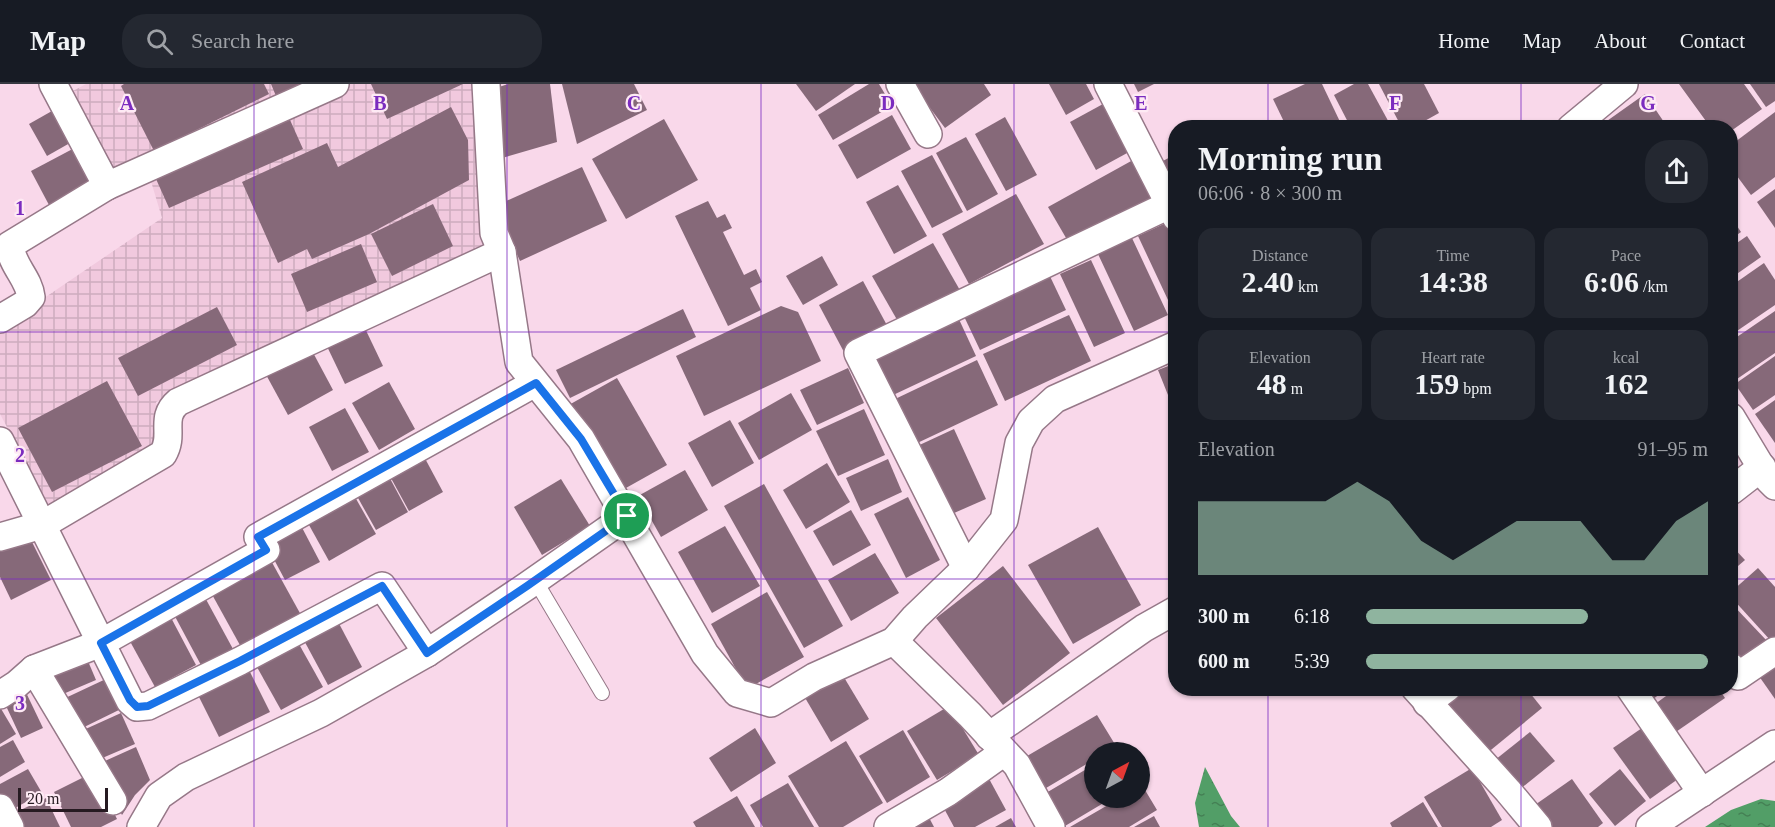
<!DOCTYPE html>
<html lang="en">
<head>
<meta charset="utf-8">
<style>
	:root { --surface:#171b24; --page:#242831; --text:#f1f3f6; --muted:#9ea1a6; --line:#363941; --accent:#8fb49f }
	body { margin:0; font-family:Georgia,serif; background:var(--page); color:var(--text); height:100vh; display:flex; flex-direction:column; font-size:22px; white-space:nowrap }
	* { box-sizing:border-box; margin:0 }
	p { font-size:20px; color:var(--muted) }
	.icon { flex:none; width:33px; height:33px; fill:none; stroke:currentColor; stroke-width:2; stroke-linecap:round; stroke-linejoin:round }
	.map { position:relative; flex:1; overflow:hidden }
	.panel { position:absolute; left:1168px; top:36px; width:570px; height:576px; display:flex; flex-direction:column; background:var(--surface); border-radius:24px; box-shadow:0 2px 4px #0004 }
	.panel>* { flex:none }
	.needle { width:39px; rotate:41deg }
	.controls { position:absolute; left:1084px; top:658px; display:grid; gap:12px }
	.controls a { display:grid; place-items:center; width:66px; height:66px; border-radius:50%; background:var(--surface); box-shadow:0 2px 4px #0004; font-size:30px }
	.scale { position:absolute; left:18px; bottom:15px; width:90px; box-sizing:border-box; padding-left:6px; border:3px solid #261a21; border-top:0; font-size:16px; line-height:21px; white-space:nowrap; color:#261a21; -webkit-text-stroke:4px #feeaf4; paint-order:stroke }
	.pin { position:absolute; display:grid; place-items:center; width:51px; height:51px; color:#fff; margin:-26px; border:3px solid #fff; border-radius:50%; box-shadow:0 2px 6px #0007 }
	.round { display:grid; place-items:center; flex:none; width:63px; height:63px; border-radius:24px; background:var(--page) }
	.headline { display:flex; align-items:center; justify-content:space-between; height:102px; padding:0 30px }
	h1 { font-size:33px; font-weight:800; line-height:45px }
	.figures { display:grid; grid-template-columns:repeat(3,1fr); gap:9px; height:102px; padding:6px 30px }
	.figures div { display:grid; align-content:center; border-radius:15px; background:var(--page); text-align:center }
	.figures b { font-size:30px; font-weight:800 }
	.figures small { font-size:16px; font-weight:400 }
	.figures p { font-size:16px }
	.chart { height:168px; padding:12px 30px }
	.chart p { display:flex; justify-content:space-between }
	.chart svg { width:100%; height:108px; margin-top:6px; fill:var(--accent); opacity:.7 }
	ul { padding:0 30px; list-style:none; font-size:20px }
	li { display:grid; grid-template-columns:96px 72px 1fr; align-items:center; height:45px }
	li i { height:15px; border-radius:8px; background:var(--accent) }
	header { display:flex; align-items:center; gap:36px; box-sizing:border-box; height:84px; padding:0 30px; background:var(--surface); border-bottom:2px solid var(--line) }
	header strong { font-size:28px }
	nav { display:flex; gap:33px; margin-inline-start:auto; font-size:21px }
	.search { width:420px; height:54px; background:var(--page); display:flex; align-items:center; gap:15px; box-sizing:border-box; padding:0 21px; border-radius:24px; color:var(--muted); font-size:22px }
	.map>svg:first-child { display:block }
</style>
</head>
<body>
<header>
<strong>Map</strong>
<div class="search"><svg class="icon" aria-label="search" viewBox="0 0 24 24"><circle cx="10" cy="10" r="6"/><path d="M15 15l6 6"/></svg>Search here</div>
<nav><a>Home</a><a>Map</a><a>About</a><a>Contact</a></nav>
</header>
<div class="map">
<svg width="1775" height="743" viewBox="0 0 1775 743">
	<defs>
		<pattern id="industrial-grid" width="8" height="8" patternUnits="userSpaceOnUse" patternTransform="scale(1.5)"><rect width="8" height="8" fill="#f1c9de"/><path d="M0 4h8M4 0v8" fill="none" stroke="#ceacbe"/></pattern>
		<pattern id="water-ripples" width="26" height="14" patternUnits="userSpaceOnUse" patternTransform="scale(1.5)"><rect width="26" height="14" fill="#529e67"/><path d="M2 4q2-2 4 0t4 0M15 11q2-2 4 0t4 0" fill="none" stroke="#448054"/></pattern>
	</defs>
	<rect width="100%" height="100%" fill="#f9d8ea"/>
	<path fill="url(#industrial-grid)" d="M86,0H478L491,157L156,318L165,357L53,430L0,330V244L162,134L144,74L115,91L71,8Z"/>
	<g fill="url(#water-ripples)">
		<path d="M1205,683L1231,732L1240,743H1199L1195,719Z"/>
		<path d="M1761,715L1775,717V743H1705L1731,726Z"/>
	</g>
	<g fill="#866979">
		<path d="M124,0H264L269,10L154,67L121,2Z"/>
		<path d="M271,0H304L276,12Z"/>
		<path d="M371,0H463L387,35Z"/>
		<path d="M508,0H550L557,58L495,76L490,6Z"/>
		<path d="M562,0H634L647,26L577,60Z"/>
		<path d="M796,0H855L816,27Z"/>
		<path d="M869,0H879L892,22L833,56L818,31Z"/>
		<path d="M912,0H984L991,11L945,44Z"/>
		<path d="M1049,0H1086L1094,15L1066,31Z"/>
		<path d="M1134,0H1154L1138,8Z"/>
		<path d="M1305,0H1322L1343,44H1287L1273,15Z"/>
		<path d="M1354,0H1368L1392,44H1351L1334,11Z"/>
		<path d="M1379,0H1424L1439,29L1412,44H1402Z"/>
		<path d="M1679,0H1744L1762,25L1731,47V44H1711Z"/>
		<path d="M1750,0H1775V17L1766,23Z"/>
		<path d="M1645,10L1668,44H1597Z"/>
		<path d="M1103,20L1129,68L1096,86L1070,38Z"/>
		<path d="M59,23L77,55L47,72L29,40Z"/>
		<path d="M451,23L468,56L469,96L369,150L312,175L307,165L278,179L242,98L327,59L338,83Z"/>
		<path d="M286,27L303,65L169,124L152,86Z"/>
		<path d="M1775,28V93L1751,111L1731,84V61Z"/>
		<path d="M892,31L911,65L857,95L838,61Z"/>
		<path d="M1005,33L1037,91L1006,107L975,50Z"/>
		<path d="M664,35L698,96L626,135L592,75Z"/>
		<path d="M966,53L998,110L967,127L936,69Z"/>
		<path d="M82,60L101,94L49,121L31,87Z"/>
		<path d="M1176,70V104L1161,78Z"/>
		<path d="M932,71L963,128L932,144L901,87Z"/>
		<path d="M1133,76L1153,113L1069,159L1048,123Z"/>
		<path d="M582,83L607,137L520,177L495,122Z"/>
		<path d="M898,101L927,152L894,170L866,118Z"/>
		<path d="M1775,105V144L1757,118Z"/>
		<path d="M1016,110L1044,160L969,200L942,150Z"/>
		<path d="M708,117L717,134L725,130L732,144L723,148L744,191L756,185L762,198L750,204L761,226L728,242L675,132Z"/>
		<path d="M433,120L453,162L392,192L371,150Z"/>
		<path d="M1731,133L1741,148L1731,155Z"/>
		<path d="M1168,138L1176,155V233L1138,152Z"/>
		<path d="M1747,152L1761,173L1731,194V163Z"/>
		<path d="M1132,154L1168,231L1134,247L1098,170Z"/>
		<path d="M933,159L961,208L900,241L872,192Z"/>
		<path d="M361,160L377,198L307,228L291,190Z"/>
		<path d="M822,172L838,201L803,221L786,192Z"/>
		<path d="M1091,176L1125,249L1094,263L1060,190Z"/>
		<path d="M1764,179L1775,196V221L1731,251V202Z"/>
		<path d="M1047,186L1066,226L980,266L961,226Z"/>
		<path d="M863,197L889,245L845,270L819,221Z"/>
		<path d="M781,222L798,228L821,277L704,332L676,272Z"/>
		<path d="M217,223L237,261L138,312L118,274Z"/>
		<path d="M683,225L696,253L570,314L556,286Z"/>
		<path d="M1775,227V269L1734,297L1731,293V257Z"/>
		<path d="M957,231L976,272L891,312L872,270Z"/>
		<path d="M1069,231L1091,277L1005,317L983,270Z"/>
		<path d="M361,236L383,282L345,300L323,254Z"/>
		<path d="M310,263L333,306L288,331L264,287Z"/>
		<path d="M1775,272V311L1753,326L1735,300Z"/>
		<path d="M977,276L998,321L913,361L893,316Z"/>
		<path d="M1176,279V331L1158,286Z"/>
		<path d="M848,284L864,319L817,341L800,306Z"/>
		<path d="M617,294L667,381L617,409L567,322Z"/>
		<path d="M107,297L142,362L52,408L18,344Z"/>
		<path d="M389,298L415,345L379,366L352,319Z"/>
		<path d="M791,309L812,346L759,376L738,339Z"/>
		<path d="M1775,316V359L1755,330Z"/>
		<path d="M345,324L369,368L332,387L309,343Z"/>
		<path d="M864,325L885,371L838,392L816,347Z"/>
		<path d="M730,336L754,379L712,403L688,359Z"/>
		<path d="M954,345L986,415L945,433L913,364Z"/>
		<path d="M421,367L443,408L409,427L386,385Z"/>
		<path d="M888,375L902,408L861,427L846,394Z"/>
		<path d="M827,379L850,418L806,445L783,406Z"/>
		<path d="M685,386L708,426L661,453L638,412Z"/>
		<path d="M386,387L408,428L376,446L353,405Z"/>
		<path d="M561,395L590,442L542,471L514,423Z"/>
		<path d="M764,400L843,542L804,564L724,422Z"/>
		<path d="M351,406L376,450L329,477L304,432Z"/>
		<path d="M908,413L940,476L906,494L874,430Z"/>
		<path d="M851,426L871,461L833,482L813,447Z"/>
		<path d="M297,434L320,478L285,496L262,453Z"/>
		<path d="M725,442L760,502L712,529L678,468Z"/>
		<path d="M1098,443L1141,521L1073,560L1028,481Z"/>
		<path d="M27,448L51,496L11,516L0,493V461Z"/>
		<path d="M1731,461L1745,476L1731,488Z"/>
		<path d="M875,469L899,509L851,537L828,496Z"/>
		<path d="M269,473L301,531L241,563L209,505Z"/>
		<path d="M1003,482L1070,569L1003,621L936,534Z"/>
		<path d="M1758,484L1775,503V554L1771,557L1731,513V508Z"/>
		<path d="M202,508L233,565L202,583L171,525Z"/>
		<path d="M767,508L804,573L747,605L711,540Z"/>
		<path d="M1731,519L1768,558L1741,583L1731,572Z"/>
		<path d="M168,528L196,581L155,603L126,550Z"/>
		<path d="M335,532L362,583L328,601L300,549Z"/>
		<path d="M295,553L323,603L281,626L253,576Z"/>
		<path d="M85,570L96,596L56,613L45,587Z"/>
		<path d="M1775,571V615L1754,585Z"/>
		<path d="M245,578L270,628L219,653L194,603Z"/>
		<path d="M842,590L869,635L831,658L804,612Z"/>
		<path d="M108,594L123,624L74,648L59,617Z"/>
		<path d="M20,596L43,644L21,654L0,609Z"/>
		<path d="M1468,604H1526L1542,624L1486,670L1446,623Z"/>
		<path d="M1633,604H1668L1645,621Z"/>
		<path d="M1677,604H1718L1725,614L1670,652L1651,623Z"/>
		<path d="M949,622L979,671L937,696L907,647Z"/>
		<path d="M0,623L16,650L0,660Z"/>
		<path d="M121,629L135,660L93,678L79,648Z"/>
		<path d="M1097,631L1116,662L1105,669H1095V675L1041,707L1022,675Z"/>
		<path d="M755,644L776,679L731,708L709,674Z"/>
		<path d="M1642,644L1678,695L1650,715L1613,664Z"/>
		<path d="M903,646L930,693L887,719L859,672Z"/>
		<path d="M1530,648L1555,677L1519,706L1495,676Z"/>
		<path d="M13,656L25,678L0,693V663Z"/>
		<path d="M846,657L883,719L843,743H819L788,692Z"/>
		<path d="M136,663L150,696L135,711L122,731L96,681Z"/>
		<path d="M1095,680V714H1112L1065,742L1046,709Z"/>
		<path d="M1472,684L1502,736L1491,743H1442L1424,713Z"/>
		<path d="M28,685L42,709L8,728L0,715V700Z"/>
		<path d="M1620,685L1646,717L1615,742L1589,710Z"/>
		<path d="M94,688L117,735L101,743H71L54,708Z"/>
		<path d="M987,691L1006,726L975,743H954L940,717Z"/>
		<path d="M1572,695L1603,739L1598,743H1546L1532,723Z"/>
		<path d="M788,699L814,743H763L750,721Z"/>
		<path d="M1142,701L1157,726L1129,743H1070L1120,714H1140V702Z"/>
		<path d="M737,712L755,743H696L693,738Z"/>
		<path d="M46,714L60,743H16L10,731Z"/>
		<path d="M1423,718L1438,743H1392L1390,739Z"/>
		<path d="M925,726L934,743H894Z"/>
		<path d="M1154,732L1160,743H1134Z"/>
		<path d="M1011,734L1016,743H995Z"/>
	</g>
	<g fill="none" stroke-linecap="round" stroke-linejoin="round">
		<defs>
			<path id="service" d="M535,496L602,609"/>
			<g id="minor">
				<path d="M53,0L107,102L335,0"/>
				<path d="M486,0L494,149L502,168L519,278L581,355L705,570L737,609L771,619L814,593L894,557L915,533L966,484L1004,436L1019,359L1031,337L1055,315L1176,261"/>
				<path d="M900,0L928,50"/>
				<path d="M1108,0L1176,133"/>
				<path d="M1571,44L1624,0"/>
				<path d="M0,235L25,220L31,213C29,194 11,181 10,161L107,102"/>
				<path d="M1731,333L1769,396L1775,402"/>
				<path d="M0,357L130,617L137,623L148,622L240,577L382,502L427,569"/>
				<path d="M1731,407L1762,383"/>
				<path d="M0,453L42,441L163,370C175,350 159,334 178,318L502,168"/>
				<path d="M966,484L858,269L1169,121"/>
				<path d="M894,557L970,631L1017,681L1051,743"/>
				<path d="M1731,583L1738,592L1775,567"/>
				<path d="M34,585L113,717"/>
				<path d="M1415,604L1508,707L1538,743"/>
				<path d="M1630,604L1702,709"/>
				<path d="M0,611L17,600L34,585L101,559L266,466L258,453L535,299"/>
				<path d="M1427,619L1447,604"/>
				<path d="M989,652L1144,544L1176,526"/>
				<path d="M0,724L10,743"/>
				<path d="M141,743L159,712L186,693L321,629L427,569L527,502L627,432"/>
				<path d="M888,743L948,708L1004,668"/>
				<path d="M1650,743L1775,660"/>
			</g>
		</defs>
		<use href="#service" stroke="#967888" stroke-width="16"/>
		<use href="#minor" stroke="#967888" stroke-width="30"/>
		<use href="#service" stroke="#fff" stroke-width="14"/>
		<use href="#minor" stroke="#fff" stroke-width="27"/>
	</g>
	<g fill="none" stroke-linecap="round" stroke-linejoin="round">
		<defs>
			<path id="route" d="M536,299L581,355L627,432L527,502L427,569L382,502L240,577L148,622L137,623L130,616L101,559L266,466L258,453Z"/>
		</defs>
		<use href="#route" stroke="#fff" stroke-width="12"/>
		<use href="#route" stroke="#1a73e8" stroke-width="8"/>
	</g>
	<path fill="none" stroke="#7b2cbf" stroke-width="1.5" stroke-opacity="0.55" d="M254,0V743M507,0V743M761,0V743M1014,0V743M1268,0V44M1521,0V44M0,248H1176M1731,248H1775M0,495H1176M1731,495H1775M1268,604V743M1521,604V743"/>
	<g font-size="20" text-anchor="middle" font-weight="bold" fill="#7b2cbf" stroke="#feeaf4" stroke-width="4.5" stroke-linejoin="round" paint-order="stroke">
		<text x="127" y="26">A</text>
		<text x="380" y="26">B</text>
		<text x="634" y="26">C</text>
		<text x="888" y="26">D</text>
		<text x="1141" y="26">E</text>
		<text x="1395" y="26">F</text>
		<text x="1648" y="26">G</text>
		<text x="20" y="131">1</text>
		<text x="20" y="378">2</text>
		<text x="20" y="626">3</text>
	</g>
</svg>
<div class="controls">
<a><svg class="needle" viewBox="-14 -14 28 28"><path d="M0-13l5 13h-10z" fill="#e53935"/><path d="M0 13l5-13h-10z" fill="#9ea1a6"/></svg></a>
</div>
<div class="scale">20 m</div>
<div class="pin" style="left:627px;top:432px;background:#1e9e55"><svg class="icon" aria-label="arrive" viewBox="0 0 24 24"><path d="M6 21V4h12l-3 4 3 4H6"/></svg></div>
<section class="panel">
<div class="headline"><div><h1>Morning run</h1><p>06:06 · 8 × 300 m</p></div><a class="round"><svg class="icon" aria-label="share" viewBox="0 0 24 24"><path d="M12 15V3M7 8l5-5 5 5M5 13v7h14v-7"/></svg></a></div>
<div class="figures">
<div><p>Distance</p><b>2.40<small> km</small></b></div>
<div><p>Time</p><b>14:38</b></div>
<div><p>Pace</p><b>6:06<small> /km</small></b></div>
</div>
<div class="figures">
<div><p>Elevation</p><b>48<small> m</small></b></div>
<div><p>Heart rate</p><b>159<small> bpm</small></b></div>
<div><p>kcal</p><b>162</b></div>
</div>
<div class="chart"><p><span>Elevation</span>91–95 m</p>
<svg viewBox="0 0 160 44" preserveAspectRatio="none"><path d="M0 44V14L10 14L20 14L30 14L40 14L50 6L60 14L70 30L80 38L90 30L100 22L110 22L120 22L130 38L140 38L150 22L160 14V44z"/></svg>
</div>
<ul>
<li><b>300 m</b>6:18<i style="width:65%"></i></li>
<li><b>600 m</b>5:39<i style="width:100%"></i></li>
</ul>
</section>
</div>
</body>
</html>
